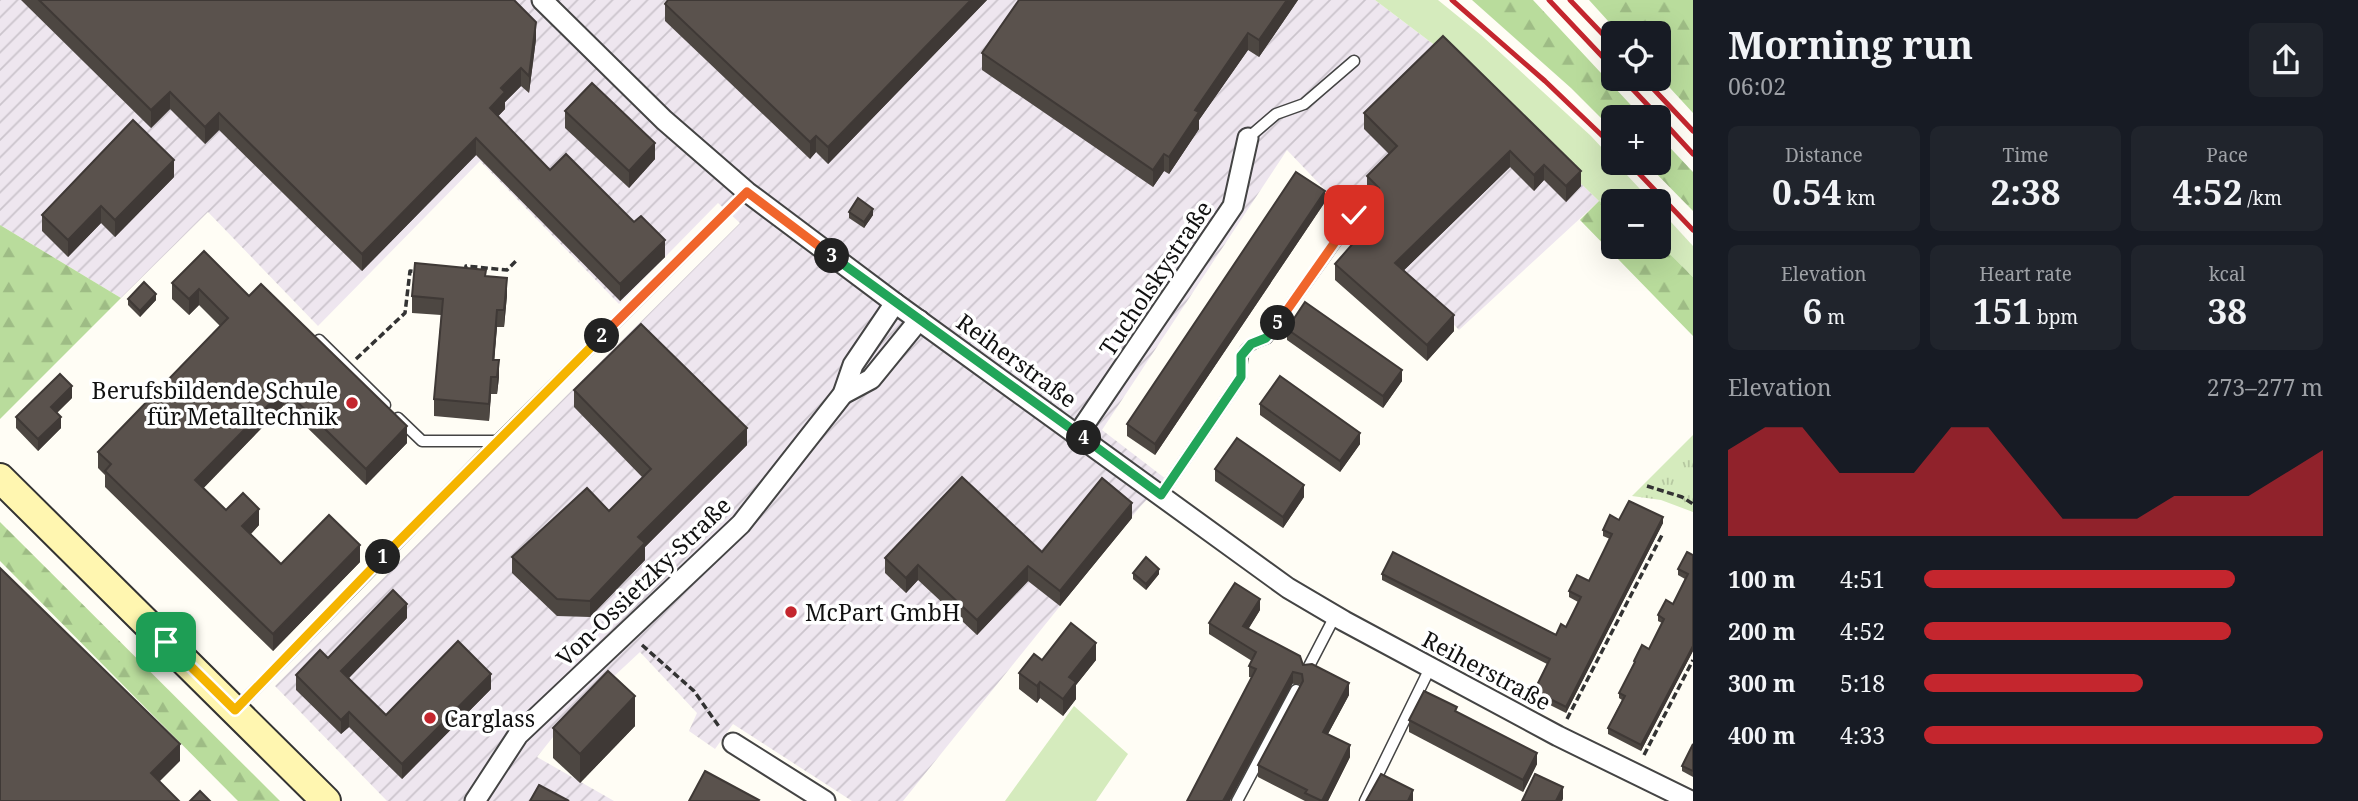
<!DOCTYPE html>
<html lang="en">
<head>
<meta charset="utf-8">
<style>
	:root { --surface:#171b24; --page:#20242c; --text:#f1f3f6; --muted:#9ea1a6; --accent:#c4262e }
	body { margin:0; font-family:"Noto Serif",serif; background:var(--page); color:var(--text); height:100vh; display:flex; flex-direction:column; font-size:26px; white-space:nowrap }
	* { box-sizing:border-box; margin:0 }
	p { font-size:23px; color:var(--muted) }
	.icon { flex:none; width:38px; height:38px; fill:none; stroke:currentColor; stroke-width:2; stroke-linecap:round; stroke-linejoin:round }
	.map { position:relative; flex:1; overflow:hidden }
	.panel { display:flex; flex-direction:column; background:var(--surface); width:665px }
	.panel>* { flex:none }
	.controls { position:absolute; left:1601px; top:21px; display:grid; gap:14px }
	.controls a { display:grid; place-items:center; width:70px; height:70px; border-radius:10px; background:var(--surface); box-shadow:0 7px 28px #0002; font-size:35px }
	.pin { position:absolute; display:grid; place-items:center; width:60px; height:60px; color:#fff; margin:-30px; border-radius:14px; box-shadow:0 4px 10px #0006 }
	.km { position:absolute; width:35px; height:35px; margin:-18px; border-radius:50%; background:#222; color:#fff; font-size:19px; line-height:35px; text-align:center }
	.round { display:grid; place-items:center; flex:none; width:74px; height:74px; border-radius:10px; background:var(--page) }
	.overview { display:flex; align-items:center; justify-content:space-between; height:119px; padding:0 35px }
	h1 { font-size:38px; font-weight:700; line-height:52px }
	.metrics { display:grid; grid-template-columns:repeat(3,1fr); gap:10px; height:119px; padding:7px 35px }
	.metrics div { display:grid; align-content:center; border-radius:10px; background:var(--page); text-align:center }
	.metrics b { font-size:35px; font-weight:700 }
	.metrics small { font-size:19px; font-weight:400 }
	.metrics p { font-size:19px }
	.chart { height:196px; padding:14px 35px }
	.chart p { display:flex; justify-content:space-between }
	.chart svg { width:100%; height:126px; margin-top:7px; fill:var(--accent); opacity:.7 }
	ul { padding:0 35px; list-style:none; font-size:23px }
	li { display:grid; grid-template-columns:112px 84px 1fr; align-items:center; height:52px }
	li i { height:18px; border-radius:9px; background:var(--accent) }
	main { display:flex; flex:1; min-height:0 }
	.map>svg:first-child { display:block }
</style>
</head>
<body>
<main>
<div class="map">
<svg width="1693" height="801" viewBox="0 0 1693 801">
	<defs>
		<pattern id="industrial-furrows" width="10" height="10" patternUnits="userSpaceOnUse" patternTransform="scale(1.75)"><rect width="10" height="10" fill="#eee6ef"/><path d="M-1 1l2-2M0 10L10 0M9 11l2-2" fill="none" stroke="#cbc4cc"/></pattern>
		<pattern id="forest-firs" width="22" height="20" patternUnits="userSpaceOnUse" patternTransform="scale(1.75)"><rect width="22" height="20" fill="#b9dc9c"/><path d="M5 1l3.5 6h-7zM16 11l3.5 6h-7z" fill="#9ebc85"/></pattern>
		<pattern id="park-tufts" width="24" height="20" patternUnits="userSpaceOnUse" patternTransform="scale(1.75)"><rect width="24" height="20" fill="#d5ebbd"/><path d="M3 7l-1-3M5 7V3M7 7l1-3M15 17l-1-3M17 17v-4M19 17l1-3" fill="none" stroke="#b6c8a1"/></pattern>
	</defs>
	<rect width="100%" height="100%" fill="#fffdf5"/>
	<path fill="url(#industrial-furrows)" d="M0,0H1375L1449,56L1599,201L1459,330L1287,150L1102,430L1166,479L1139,508L903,801H852L733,724L715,749L689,731L697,713L640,652L565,722L537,757L614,801H387L275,686L740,223L718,203L619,304L480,161L318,326L208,212L121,298L0,225Z"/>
	<g fill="#d5ebbd">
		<path d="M1375,0H1438L1481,35L1591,136L1651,201H1614L1613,205L1599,201L1449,56Z"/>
		<path d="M1659,209L1693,246V277L1659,243Z"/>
		<path d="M1074,706L1128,754L1096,801H1005Z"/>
	</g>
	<g fill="url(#forest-firs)">
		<path d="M1472,0H1533L1642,117H1614L1613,130L1571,88Z"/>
		<path d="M1589,0H1693V113L1659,76V33H1619Z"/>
		<path d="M1659,136L1693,172V211L1646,163H1659Z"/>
		<path d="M1599,201L1613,205L1614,247H1659V243L1693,277V336L1580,220Z"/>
		<path d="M0,225L121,298L0,419Z"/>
		<path d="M0,522L280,801H238L0,561Z"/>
	</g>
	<path fill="url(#park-tufts)" d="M1693,435V512L1661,500L1632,496Z"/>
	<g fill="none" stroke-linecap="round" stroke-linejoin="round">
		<defs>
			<g id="service">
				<path d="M1248,138L1276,114L1304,104L1354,61"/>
				<path d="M319,340L385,405"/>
				<path d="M398,418L422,441H497"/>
				<path d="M1161,495L1241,377C1241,352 1242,346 1267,338L1355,215"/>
				<path d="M1307,670L1335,616"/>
				<path d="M235,710L497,441L747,192"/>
				<path d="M1237,801L1296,690"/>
				<path d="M1365,801L1430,668"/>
			</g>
			<g id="minor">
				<path d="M542,0L664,120L747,192L895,303L1288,588L1344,621L1558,736L1691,801"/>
				<path d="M843,394L871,379L919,320"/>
				<path d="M1078,434L1233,206L1248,138"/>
				<path d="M733,743L825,801"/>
				<path d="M475,801L518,735L741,524L843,394L853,365L895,303"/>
			</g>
			<path id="secondary" d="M0,478L326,801"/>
		</defs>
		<use href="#service" stroke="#444" stroke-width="13"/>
		<use href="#minor" stroke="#444" stroke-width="23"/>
		<use href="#secondary" stroke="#333" stroke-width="32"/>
		<g stroke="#333" stroke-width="3.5" stroke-dasharray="7 3.5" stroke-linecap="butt">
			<path d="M465,272L466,266L507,270L516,261"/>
			<path d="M356,359L405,313L410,271L418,272"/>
			<path d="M1647,486L1682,497L1693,504"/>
			<path d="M642,645L694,691L720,728"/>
			<path d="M1567,719L1662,535"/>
			<path d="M1644,755L1693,660"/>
		</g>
		<use href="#service" stroke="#fff" stroke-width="10"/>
		<use href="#minor" stroke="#fff" stroke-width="19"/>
		<use href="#secondary" stroke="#fff6b0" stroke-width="28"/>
		<g stroke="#c4262e" stroke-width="5">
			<path d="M1452,0L1545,81L1614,147"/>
			<path d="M1549,0L1614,69"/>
			<path d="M1570,0L1614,46"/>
			<path d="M1623,79L1659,117"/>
			<path d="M1644,79L1693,131"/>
			<path d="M1659,117L1693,154"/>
			<path d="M1629,163L1693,230"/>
		</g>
	</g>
	<g fill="#4d4742">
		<path d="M21,0H514L536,39L529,93L521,86L505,102V109L498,116L550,170L665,257L620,301L476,155L362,271L219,130L205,144L170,109L151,128Z"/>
		<path d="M987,0L828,164L816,152L810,159L665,21V4Z"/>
		<path d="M1019,0H1298L1259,57L1248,50L1199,120V129L1169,174L1164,171L1153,187L982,70V53Z"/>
		<path d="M1443,36L1581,186L1566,202L1544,180L1534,191L1510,167L1404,270L1454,331L1427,361L1335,280V264L1370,225L1364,218V202L1371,196L1367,192V176L1389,154L1364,129V113Z"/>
		<path d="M565,111L655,159L629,188L565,128Z"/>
		<path d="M174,177L115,237L101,223L68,257L42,231V215Z"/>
		<path d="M1325,202L1155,455L1127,436V424Z"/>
		<path d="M849,212L873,215L864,228L849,218Z"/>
		<path d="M486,276L507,295L504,327H497L494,360L499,377L497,394H491L489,421L434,416V399L441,315L412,313V296Z"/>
		<path d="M172,283L249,296L407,443L366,485L284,405L203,488L226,510L259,525L251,534L281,564L360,562L273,651L105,487V475L98,468V452L220,326L199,305L189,315L172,299Z"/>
		<path d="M128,299L156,300L140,317L128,305Z"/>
		<path d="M1287,329L1402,381L1383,408L1287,340Z"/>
		<path d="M574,390L747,445L645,547V560L590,617L557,616L512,573V557L609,511L643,478L574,407Z"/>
		<path d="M72,398L57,413L61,428L38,451L16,428V417Z"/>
		<path d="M1260,404L1360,444L1340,472L1260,415Z"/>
		<path d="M1215,469L1304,497L1283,528L1215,481Z"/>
		<path d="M1132,518L1060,606L1028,581L977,635L918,580L906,593L885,573V558L1042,552Z"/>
		<path d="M1619,520L1663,523L1566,713L1534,697V691L1547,664L1382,580V574L1556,635L1566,627L1578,602L1569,597V591L1589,581L1610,539L1603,536V530Z"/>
		<path d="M1693,555V651L1641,751L1608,734V728L1622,700L1619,698V693L1634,665V661L1649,649L1662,623L1658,621V615L1673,604L1685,579L1678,575V569Z"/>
		<path d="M1133,573L1159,574L1146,590L1133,579Z"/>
		<path d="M1260,610L1248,629L1349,695L1328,734L1350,757L1328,801H1305L1258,777V765L1301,685L1249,677V666L1252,661L1209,634V623Z"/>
		<path d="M407,618L349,678L386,715L491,689L402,779L349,727L341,734L296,690V675Z"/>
		<path d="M1042,660H1096L1076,685V699L1063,716L1040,698L1037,703L1019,689V673Z"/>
		<path d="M1409,720L1537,764L1523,792L1409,732Z"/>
		<path d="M635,726L580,783L553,758V728Z"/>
		<path d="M1693,744V777L1682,771V766Z"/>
	</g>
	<g fill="#3f3936">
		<path d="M971,0H987L828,164V147Z"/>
		<path d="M1287,0H1298L1259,57V40Z"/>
		<path d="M536,22V39L529,93V76Z"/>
		<path d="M1248,33V50L1199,120V129L1169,174V157L1195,110Z"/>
		<path d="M521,68V86L505,102V109L490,125V108L501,88Z"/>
		<path d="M170,92V109L151,128V110Z"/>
		<path d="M219,113V130L205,144V127Z"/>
		<path d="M816,136V152L810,159V142Z"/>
		<path d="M476,138V155L362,271V254Z"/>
		<path d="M655,143V159L629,188V171Z"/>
		<path d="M1510,151V167L1395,279V263Z"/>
		<path d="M1164,154V171L1153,187V170Z"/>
		<path d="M174,160V177L115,237V220Z"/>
		<path d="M1544,165V180L1534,191V175Z"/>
		<path d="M1581,171V186L1566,202V186Z"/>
		<path d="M1325,191V202L1155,455V444Z"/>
		<path d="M101,206V223L68,257V240Z"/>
		<path d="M873,209V215L864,228V222Z"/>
		<path d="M665,240V257L620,301V284Z"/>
		<path d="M507,278V295L504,327V310Z"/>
		<path d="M199,289V305L189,315V299Z"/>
		<path d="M156,294V300L140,317V311Z"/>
		<path d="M497,310V327L493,376V360Z"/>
		<path d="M1454,315V331L1427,361V345Z"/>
		<path d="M499,360V377L497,394V377Z"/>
		<path d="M1402,370V381L1383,408V396Z"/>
		<path d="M491,377V394L489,421V404Z"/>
		<path d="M72,386V398L51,418V407Z"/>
		<path d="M284,389V405L195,497V480Z"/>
		<path d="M61,417V428L38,451V439Z"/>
		<path d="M407,426V443L366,485V469Z"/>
		<path d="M747,428V445L645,547V560L590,617V601L638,537Z"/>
		<path d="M1360,433V444L1340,472V461Z"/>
		<path d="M1304,485V497L1283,528V517Z"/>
		<path d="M1132,503V518L1060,606V591Z"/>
		<path d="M259,509V525L242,543V526Z"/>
		<path d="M1663,517V523L1566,713V707Z"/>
		<path d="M360,545V562L273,651V634Z"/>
		<path d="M918,565V580L906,593V578Z"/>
		<path d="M1028,566V581L977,635V620Z"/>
		<path d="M1159,569V574L1146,590V584Z"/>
		<path d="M1260,599V610L1243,638V626Z"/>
		<path d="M407,604V618L341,686V671Z"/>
		<path d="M1096,643V660L1076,685V699L1063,716V699L1069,677Z"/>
		<path d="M1693,646V651L1641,751V745Z"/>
		<path d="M1293,672V683L1230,801H1223Z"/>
		<path d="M491,674V689L402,779V764Z"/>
		<path d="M1040,682V698L1037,703V686Z"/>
		<path d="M1349,683V695L1323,743V732Z"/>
		<path d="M635,696V726L580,783V754Z"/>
		<path d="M349,712V727L341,734V720Z"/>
		<path d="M180,744V761L151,790V773Z"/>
		<path d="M1350,745V757L1328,801H1322Z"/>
		<path d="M1537,753V764L1523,792V780Z"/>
		<path d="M1563,787V799L1562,801H1556Z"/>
		<path d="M1413,790V801H1408Z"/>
	</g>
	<g fill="#5a524d" stroke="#3f3936" stroke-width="2">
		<path d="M39,0H514L536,22L529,76L521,68L501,88L505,92L490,108L550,170L566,154L634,222L641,216L665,240L620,284L476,138L362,254L219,113L205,127L170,92L151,110Z"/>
		<path d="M668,0H971L828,147L816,136L810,142L665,4Z"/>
		<path d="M1019,0H1287L1259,40L1248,33L1195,110L1199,112L1169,157L1164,154L1153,170L982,53Z"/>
		<path d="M1443,36L1581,171L1566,186L1544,165L1534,175L1510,151L1395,263L1454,315L1427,345L1335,264L1377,216L1364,202L1379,188L1367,176L1397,146L1364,113Z"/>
		<path d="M592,83L655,143L629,171L565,111Z"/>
		<path d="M133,120L174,160L115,220L101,206L68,240L42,215Z"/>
		<path d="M1296,172L1325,191L1155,444L1127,424Z"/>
		<path d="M858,198L873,209L864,222L849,212Z"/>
		<path d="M204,251L249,296L261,284L407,426L366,469L284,389L195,480L226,510L243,493L259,509L242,526L281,564L329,515L360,545L273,634L105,471L111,464L98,452L228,318L199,289L189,299L172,283Z"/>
		<path d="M415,263L486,270L485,276L507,278L504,310H497L493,360H499L497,377H491L489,404L434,399L443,299L412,296Z"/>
		<path d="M144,282L156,294L140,311L128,299Z"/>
		<path d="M1305,302L1402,370L1383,396L1287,329Z"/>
		<path d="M641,324L747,428L638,537L645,543L590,601L557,599L512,557L587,488L609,511L651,469L574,390Z"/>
		<path d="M60,374L72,386L51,407L61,417L38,439L16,417Z"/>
		<path d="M1280,376L1360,433L1340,461L1260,404Z"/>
		<path d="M1237,438L1304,485L1283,517L1215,469Z"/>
		<path d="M962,477L1042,552L1102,478L1132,503L1060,591L1028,566L977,620L918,565L906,578L885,558Z"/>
		<path d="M1629,501L1663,517L1566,707L1534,691L1550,659L1382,574L1393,552L1556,635L1561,624L1566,627L1581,597L1569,591L1577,575L1589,581L1612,534L1603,530L1610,515L1619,520Z"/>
		<path d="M1687,552L1693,555V646L1641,745L1608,728L1625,696L1619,693L1635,662L1634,661L1642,645L1649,649L1664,619L1658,615L1666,600L1673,604L1688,574L1678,569Z"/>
		<path d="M1146,557L1159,569L1146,584L1133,573Z"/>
		<path d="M0,568L180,744L151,773L179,801H0Z"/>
		<path d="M1235,583L1260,599L1243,626L1300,656L1303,665L1312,664L1349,683L1323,732L1350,745L1322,801L1305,793L1307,790L1258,765L1303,681L1302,674L1293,672L1223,801H1187L1256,669L1249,666L1256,652L1209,623Z"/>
		<path d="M393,590L407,604L341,671L386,715L458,641L491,674L402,764L349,712L341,720L296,675L320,650L328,658Z"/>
		<path d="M1071,623L1096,643L1069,677L1076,682L1063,699L1040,682L1037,686L1019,673L1034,654L1042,660Z"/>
		<path d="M608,671L635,696L580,754L553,728Z"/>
		<path d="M1424,691L1457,707L1455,711L1537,753L1523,780L1409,720Z"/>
		<path d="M1693,744V771L1682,766Z"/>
		<path d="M705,771L759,800L758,801H689Z"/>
		<path d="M1381,774L1413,790L1408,801H1366Z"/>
		<path d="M1535,774L1563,787L1556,801H1522Z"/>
		<path d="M539,785L569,801H530Z"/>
		<path d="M200,791L210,801H190Z"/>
	</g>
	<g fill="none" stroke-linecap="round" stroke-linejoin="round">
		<defs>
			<path id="split-1" d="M166,642L235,710L383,557"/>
			<path id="split-2" d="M383,557L602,336"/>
			<path id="split-3" d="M602,336L747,192L832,256"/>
			<path id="split-4" d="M832,256L1084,438"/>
			<path id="split-5" d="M1084,438L1161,495L1241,377V356L1251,344L1266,338L1278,323"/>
			<path id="split-6" d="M1278,323L1354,215"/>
		</defs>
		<use href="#split-1" stroke="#fff" stroke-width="14"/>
		<use href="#split-2" stroke="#fff" stroke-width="14"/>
		<use href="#split-3" stroke="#fff" stroke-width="14"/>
		<use href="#split-4" stroke="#fff" stroke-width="14"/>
		<use href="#split-5" stroke="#fff" stroke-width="14"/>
		<use href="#split-6" stroke="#fff" stroke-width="14"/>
		<use href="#split-1" stroke="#f5b400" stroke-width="9"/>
		<use href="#split-2" stroke="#f5b400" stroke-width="9"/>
		<use href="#split-3" stroke="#f0652b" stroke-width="9"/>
		<use href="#split-4" stroke="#22a559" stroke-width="9"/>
		<use href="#split-5" stroke="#22a559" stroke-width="9"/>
		<use href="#split-6" stroke="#f0652b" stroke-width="9"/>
	</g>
	<g fill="#c4262e" stroke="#fff" stroke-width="2.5">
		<circle cx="352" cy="403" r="7"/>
		<circle cx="791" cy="612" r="7"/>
		<circle cx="430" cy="718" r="7"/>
	</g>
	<g text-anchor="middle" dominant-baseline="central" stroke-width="7" stroke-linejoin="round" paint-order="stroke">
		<g font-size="23" fill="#111" stroke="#fff">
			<text transform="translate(1155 278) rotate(-56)">Tucholskystraße</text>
			<text transform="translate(1017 360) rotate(36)">Reiherstraße</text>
			<text transform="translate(643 581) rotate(-44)">Von-Ossietzky-Straße</text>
			<text transform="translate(1487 670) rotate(28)">Reiherstraße</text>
		</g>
		<g font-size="23" fill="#111" stroke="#fff" text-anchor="start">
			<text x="338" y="390" text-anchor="end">Berufsbildende Schule<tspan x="338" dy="26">für Metalltechnik</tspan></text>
			<text x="805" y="612">McPart GmbH</text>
			<text x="444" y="718">Carglass</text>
		</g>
	</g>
</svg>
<div class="controls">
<a><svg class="icon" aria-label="locate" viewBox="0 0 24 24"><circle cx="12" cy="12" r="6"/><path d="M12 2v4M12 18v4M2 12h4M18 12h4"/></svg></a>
<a>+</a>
<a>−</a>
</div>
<div class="pin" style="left:166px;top:642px;background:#1e9e55"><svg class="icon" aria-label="arrive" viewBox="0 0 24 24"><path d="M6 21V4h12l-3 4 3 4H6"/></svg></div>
<div class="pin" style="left:1354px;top:215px;background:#d93025"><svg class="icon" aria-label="check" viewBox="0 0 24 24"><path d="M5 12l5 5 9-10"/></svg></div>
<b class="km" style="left:383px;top:557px">1</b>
<b class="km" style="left:602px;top:336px">2</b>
<b class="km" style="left:832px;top:256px">3</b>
<b class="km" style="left:1084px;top:438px">4</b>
<b class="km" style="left:1278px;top:323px">5</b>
</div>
<section class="panel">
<div class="overview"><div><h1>Morning run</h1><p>06:02</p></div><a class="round"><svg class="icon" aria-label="share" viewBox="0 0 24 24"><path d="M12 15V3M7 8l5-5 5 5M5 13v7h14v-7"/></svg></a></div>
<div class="metrics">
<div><p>Distance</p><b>0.54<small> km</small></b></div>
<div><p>Time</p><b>2:38</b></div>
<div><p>Pace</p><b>4:52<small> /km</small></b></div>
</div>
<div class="metrics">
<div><p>Elevation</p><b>6<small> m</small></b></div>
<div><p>Heart rate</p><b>151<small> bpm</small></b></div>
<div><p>kcal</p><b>38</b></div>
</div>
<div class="chart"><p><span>Elevation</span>273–277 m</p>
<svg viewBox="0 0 160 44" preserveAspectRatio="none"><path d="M0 44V14L10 6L20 6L30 22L40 22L50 22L60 6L70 6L80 22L90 38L100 38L110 38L120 30L130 30L140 30L150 22L160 14V44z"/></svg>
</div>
<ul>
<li><b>100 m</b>4:51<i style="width:78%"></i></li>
<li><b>200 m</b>4:52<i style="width:77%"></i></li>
<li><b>300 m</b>5:18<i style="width:55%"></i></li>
<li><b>400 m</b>4:33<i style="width:100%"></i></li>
</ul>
</section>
</main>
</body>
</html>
